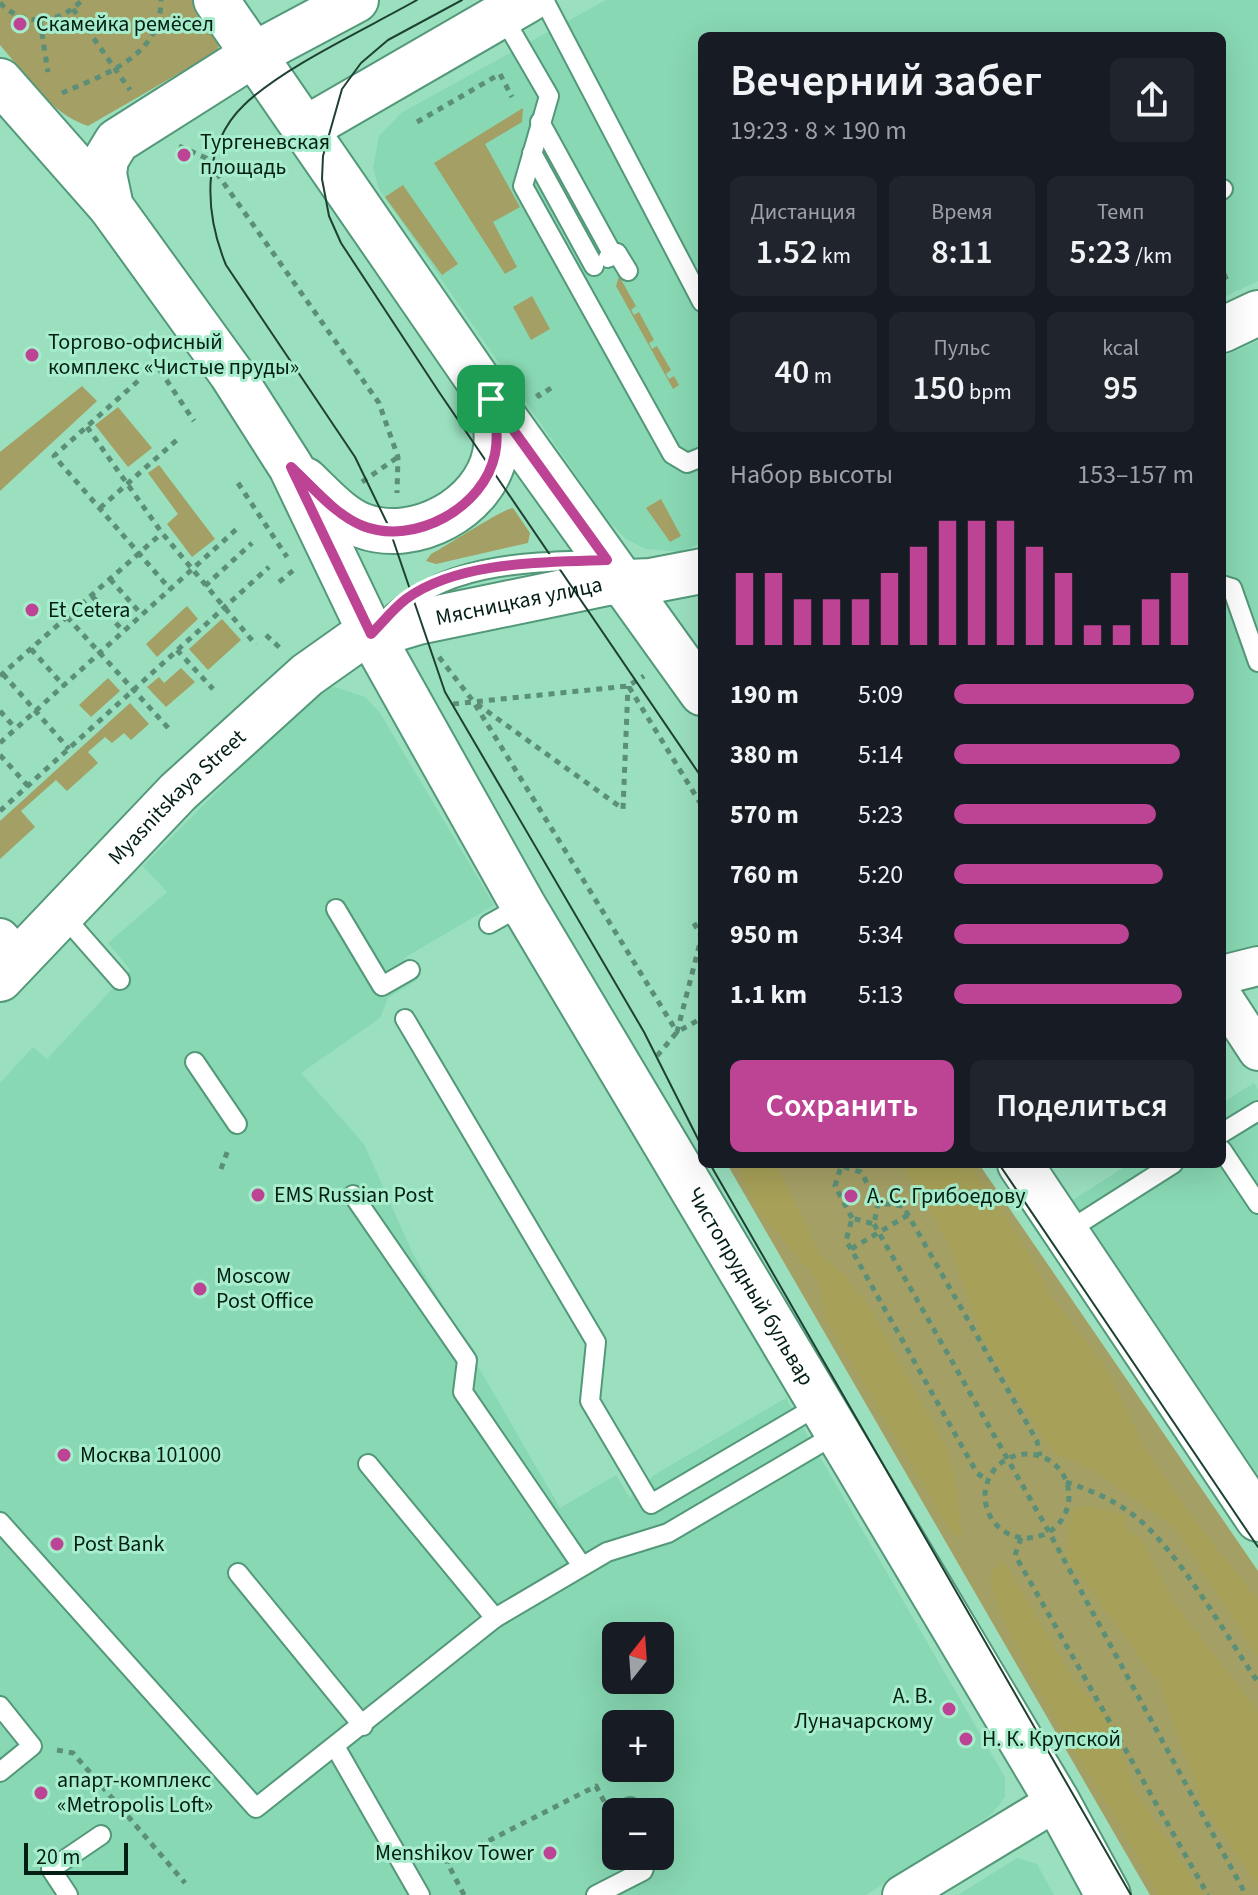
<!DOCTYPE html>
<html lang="ru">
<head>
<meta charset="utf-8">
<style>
	:root { --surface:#171b24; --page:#20242c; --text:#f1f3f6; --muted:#9ea1a6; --accent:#bd4394 }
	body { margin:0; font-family:"Source Sans 3",sans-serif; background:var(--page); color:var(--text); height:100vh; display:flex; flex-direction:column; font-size:30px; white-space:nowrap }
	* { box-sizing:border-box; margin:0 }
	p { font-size:26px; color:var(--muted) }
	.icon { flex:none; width:44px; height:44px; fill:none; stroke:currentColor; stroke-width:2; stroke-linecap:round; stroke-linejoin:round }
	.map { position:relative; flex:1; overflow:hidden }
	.panel { position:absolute; left:698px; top:32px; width:528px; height:1136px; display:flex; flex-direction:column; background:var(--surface); border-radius:12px; box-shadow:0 8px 32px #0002 }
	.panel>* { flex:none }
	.needle { width:52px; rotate:17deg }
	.fabs { position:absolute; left:602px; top:1622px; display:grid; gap:16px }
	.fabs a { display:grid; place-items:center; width:72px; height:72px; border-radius:12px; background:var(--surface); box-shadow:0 8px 32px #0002; font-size:40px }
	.scale { position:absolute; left:24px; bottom:20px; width:104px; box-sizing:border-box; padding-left:8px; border:4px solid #031f14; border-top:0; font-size:22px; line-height:28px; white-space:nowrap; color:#031f14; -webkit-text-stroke:6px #a7edcc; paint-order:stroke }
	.pin { position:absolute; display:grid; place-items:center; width:68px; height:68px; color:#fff; margin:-34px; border-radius:16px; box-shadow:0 4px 12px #0006 }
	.round { display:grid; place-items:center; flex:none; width:84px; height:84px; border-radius:12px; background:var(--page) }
	.headline { display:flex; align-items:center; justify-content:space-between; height:136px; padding:0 32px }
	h1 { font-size:44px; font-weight:600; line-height:60px }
	.figures { display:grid; grid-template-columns:repeat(3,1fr); gap:12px; height:136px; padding:8px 32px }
	.figures div { display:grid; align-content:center; border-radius:12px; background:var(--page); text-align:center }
	.figures b { font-size:34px; font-weight:600 }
	.figures small { font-size:22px; font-weight:400 }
	.figures p { font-size:22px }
	.chart { height:224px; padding:16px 32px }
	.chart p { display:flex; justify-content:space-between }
	.chart svg { width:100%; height:144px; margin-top:8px; stroke:var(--accent); stroke-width:6 }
	.button { display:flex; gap:16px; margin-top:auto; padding:16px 32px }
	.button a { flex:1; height:92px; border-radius:12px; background:var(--accent); color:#fff; font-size:32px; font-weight:600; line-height:92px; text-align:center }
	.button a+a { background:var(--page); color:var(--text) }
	ul { padding:0 32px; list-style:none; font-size:26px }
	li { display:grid; grid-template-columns:128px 96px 1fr; align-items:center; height:60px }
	li i { height:20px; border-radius:10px; background:var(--accent) }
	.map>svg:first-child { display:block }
</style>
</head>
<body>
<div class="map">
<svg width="1258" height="1895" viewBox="0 0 1258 1895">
	<rect width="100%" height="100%" fill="#9ae0bf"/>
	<g fill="#88d8b3" fill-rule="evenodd">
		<path d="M606,0H1258V281L1222,298V36H702V543L680,552L646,549L626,539L605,517L379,189L373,168L379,136L401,113Z"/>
		<path d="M1258,341V956L1228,957L1222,954V357Z"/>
		<path d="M335,687L365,697L380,713L494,905L404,958L417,980L388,998L380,1018L301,1073L364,1144L413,1254L560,1508L616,1475L630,1498L654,1475L786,1398L1005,1777V1797L992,1814L866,1895H0V1083L33,1047L47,1059L130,970L108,943L167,892L143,866L309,699L322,689ZM616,1636H660V1680H616ZM616,1724H660V1768H616ZM616,1812H660V1856H616Z"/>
		<path d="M1254,1083L1258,1089V1475L1073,1200L1129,1164H1222V1103Z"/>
		<path d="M1017,1858L1037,1864L1054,1895H958Z"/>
	</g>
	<g fill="#a49f65">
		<path d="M0,0H194L220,44L216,52L88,126C49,113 26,75 0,45Z"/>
		<path d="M523,108L522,122L485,144L520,207L493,222L517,267L505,274L434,163Z"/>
		<path d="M403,185L458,264L442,275L385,197Z"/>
		<path d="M619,276L636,306L631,310L634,315L639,312L654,340L649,343L652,349L657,346L671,370L666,374L669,379L674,376L679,385L673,389L616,286Z"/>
		<path d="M532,296L550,329L531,340L513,307Z"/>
		<path d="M82,386L97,401L0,491V452Z"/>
		<path d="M118,407L152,448L128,467L95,425Z"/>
		<path d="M159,465L215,539L192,557L167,524L178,514L148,473Z"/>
		<path d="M661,499L681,536L670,542L646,508Z"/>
		<path d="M513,508L530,533L528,543L436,564L426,561L431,554C447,546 502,509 513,508Z"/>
		<path d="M187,606L198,619L157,657L146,644Z"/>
		<path d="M222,619L241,640L208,670L189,649Z"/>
		<path d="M181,668L195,682L166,707L147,687L159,677L164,683Z"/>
		<path d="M108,678L120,691L91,717L79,705Z"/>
		<path d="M130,703L149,724L131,740L124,733L112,743L105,737L88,752L98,763L67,791L56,780L21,811L35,827L0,859V821Z"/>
		<path d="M727,1164H979L1258,1571V1895H1150Z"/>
	</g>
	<g fill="#a7a058">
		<path d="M740,1164H776L820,1254L846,1277L871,1310L946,1447L956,1481L962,1535L952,1534L826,1320L818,1281L759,1212L741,1176Z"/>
		<path d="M901,1164H971L1027,1250L1051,1296L1105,1366L1144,1446L1194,1520L1258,1600V1658L1175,1528L1096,1472L1051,1451L982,1336L950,1246Z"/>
		<path d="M1092,1506L1126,1516L1127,1531L1141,1538L1175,1604L1258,1711V1886L1203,1804L1158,1682L1067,1557L1069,1522L1075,1507Z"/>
		<path d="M1004,1561L1073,1679L1110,1722L1135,1791L1203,1895H1157C1115,1808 1056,1730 1014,1642C1004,1619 991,1599 990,1573Z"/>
	</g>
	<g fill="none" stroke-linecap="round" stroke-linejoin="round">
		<defs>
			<g id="lane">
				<path d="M544,0L702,302"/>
				<path d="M502,15L549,96L523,186L672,454L687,463L702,457"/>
				<path d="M540,122L613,255"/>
				<path d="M532,153L594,266"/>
				<path d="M1222,190L1223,189"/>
				<path d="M608,258L617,253L628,271"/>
				<path d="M1222,585L1232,588L1258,662"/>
				<path d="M385,621C443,562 526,562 604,560"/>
				<path d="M336,909L382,986L410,970"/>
				<path d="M62,914L120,980"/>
				<path d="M489,924L523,905"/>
				<path d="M405,1019L596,1342L590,1401L651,1504L821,1404"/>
				<path d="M195,1062L237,1124"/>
				<path d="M1222,1133L1258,1111"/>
				<path d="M1222,1150L1258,1204"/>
				<path d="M353,1195L467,1360L463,1392L582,1566"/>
				<path d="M1066,1232L1173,1164"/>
				<path d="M368,1464L495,1618L607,1552L668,1533L838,1433"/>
				<path d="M0,1522L256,1808L495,1618"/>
				<path d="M238,1573L363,1726"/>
				<path d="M0,1706L32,1746L0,1772"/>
				<path d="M336,1748L420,1895"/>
				<path d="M630,1807L633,1812"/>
				<path d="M68,1895L51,1869L101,1835"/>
				<path d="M596,1895L643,1871L648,1856"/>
			</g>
			<g id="street">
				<path d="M0,938L20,959"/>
				<path d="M1222,975L1258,966"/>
				<path d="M1222,996L1258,1051"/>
				<path d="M902,1895L1057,1801"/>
			</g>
			<g id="secondary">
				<path d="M216,0L491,399L702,693"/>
				<path id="s1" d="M356,0L251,56L117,141L106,159L104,174L111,207L231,373L291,467L371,634L523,905L1057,1801L1108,1895"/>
				<path d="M0,81L111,207"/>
				<path d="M305,129L528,0"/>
				<path d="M1222,330L1258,313"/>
				<path d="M305,480C322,496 341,518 363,526C415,545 484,508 495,454C499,435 495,418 491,399"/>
				<path id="s2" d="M0,979L178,792L307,675L355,641L418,622L607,583L650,581L702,571"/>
				<path d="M1020,1164L1258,1519"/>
			</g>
		</defs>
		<use href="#lane" stroke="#539879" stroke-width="22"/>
		<use href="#street" stroke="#539879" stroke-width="42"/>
		<use href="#secondary" stroke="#539879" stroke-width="48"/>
		<g stroke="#5b8f77" stroke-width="5" stroke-dasharray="6 6" stroke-linecap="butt">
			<path d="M0,3C24,27 59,25 82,0"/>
			<path d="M73,9L130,90"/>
			<path d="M40,21L48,72"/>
			<path d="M157,26L184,21"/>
			<path d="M62,93C105,74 161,57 161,0"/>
			<path d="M417,122L500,74L512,97"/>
			<path d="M179,146L206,158L379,403L398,457L397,493"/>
			<path d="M1224,274L1229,285"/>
			<path d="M153,360L194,421"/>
			<path d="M138,381L54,456L170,589"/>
			<path d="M537,393L539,396L551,388"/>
			<path d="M87,427L162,533L256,645"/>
			<path d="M362,482L398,457"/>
			<path d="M238,483L287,557"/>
			<path d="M100,508L179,438"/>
			<path d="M110,579L142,615"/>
			<path d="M279,582L295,569"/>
			<path d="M205,586L252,543"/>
			<path d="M92,596L123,631"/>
			<path d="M67,617L171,731"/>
			<path d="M266,635L280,648"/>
			<path d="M31,649L64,686"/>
			<path d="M177,650L213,689"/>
			<path d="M439,657L473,701L677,1032L702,935"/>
			<path d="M3,674L69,749"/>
			<path d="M0,676L162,533"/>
			<path d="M629,687L702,806"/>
			<path d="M453,704L628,686L644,676"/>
			<path d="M477,704L623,809L628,686"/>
			<path d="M0,711L16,729"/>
			<path d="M0,743L240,526"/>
			<path d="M0,755L28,786"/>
			<path d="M0,811L269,567"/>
			<path d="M694,923L701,936"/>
			<path d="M657,1056L677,1032L702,1018"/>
			<path d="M221,1169L229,1147"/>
			<path d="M908,1215L851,1249L977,1473L988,1481"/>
			<path d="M852,1218L835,1186L841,1166L861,1172L878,1203"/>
			<path d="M874,1224L1049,1532L1246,1895"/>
			<path d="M851,1249L846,1241L852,1218L874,1224L878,1203L903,1206L1037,1441L1040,1456"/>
			<circle cx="1027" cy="1496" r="42"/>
			<path d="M1066,1482C1090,1490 1112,1499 1132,1514C1176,1546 1226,1636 1258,1682"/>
			<path d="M1021,1538L1015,1555L1208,1895"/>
			<path d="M57,1750L73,1753L120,1807L127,1803"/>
			<path d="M120,1807L185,1883"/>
			<path d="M464,1895L447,1862L596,1786L605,1803"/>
		</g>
		<use href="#lane" stroke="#fff" stroke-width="18"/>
		<use href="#street" stroke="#fff" stroke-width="38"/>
		<use href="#secondary" stroke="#fff" stroke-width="44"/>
		<g stroke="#1e4132" stroke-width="2">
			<path d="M417,0C368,28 283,67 244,105C200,147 205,214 226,265L355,457L388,525L445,692L644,1032L702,1147"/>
			<path d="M462,0L388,40L361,63L342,89L323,156L322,179L329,216L341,243L439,392L702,778"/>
			<path d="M701,1140L702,1096"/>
			<path d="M710,1164L1131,1895"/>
			<path d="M999,1164L1258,1547"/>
		</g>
	</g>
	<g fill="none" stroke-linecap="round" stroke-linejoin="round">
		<defs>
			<path id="route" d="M491,399L607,560C546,562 457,561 406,599C394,608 382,623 371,634L291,467C313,487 335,515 363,526C414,546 484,508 495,454C499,435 495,418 491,399Z"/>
		</defs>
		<use href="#route" stroke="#fff" stroke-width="16"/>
		<use href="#route" stroke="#bd4394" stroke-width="10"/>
	</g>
	<g fill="#bd4394" stroke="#a7edcc" stroke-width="3">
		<circle cx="20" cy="24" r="8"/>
		<circle cx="184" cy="155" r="8"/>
		<circle cx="32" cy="355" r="8"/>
		<circle cx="32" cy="610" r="8"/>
		<circle cx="258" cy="1195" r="8"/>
		<circle cx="851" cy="1196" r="8"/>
		<circle cx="200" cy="1289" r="8"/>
		<circle cx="64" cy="1455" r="8"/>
		<circle cx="57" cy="1544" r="8"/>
		<circle cx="949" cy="1709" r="8"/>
		<circle cx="966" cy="1739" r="8"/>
		<circle cx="41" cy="1793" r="8"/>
		<circle cx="550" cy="1853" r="8"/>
	</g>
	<g text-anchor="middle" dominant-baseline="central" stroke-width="6" stroke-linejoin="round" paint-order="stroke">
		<g font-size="22" fill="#031f14" stroke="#a7edcc" text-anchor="start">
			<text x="36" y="24">Скамейка ремёсел</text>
			<text x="200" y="142">Тургеневская<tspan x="200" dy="25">площадь</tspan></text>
			<text x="48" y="342">Торгово-офисный<tspan x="48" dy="25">комплекс «Чистые пруды»</tspan></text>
			<text x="48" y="610">Et Cetera</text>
			<text x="274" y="1195">EMS Russian Post</text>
			<text x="867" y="1196">А. С. Грибоедову</text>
			<text x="216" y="1276">Moscow<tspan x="216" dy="25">Post Office</tspan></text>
			<text x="80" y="1455">Москва 101000</text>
			<text x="73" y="1544">Post Bank</text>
			<text x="933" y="1696" text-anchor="end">А. В.<tspan x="933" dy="25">Луначарскому</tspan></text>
			<text x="982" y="1739">Н. К. Крупской</text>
			<text x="57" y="1780">апарт-комплекс<tspan x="57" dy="25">«Metropolis Loft»</tspan></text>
			<text x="534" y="1853" text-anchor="end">Menshikov Tower</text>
		</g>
		<g font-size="22" fill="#031f14" stroke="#a7edcc">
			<text stroke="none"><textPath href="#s2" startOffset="660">Мясницкая улица</textPath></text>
			<text stroke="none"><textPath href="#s2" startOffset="254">Myasnitskaya Street</textPath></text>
			<text stroke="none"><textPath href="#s1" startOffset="1604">Чистопрудный бульвар</textPath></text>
		</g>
	</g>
</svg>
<div class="fabs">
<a><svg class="needle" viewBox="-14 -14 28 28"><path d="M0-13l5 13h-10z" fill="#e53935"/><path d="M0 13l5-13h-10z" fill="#9ea1a6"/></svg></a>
<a>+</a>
<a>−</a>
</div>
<div class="scale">20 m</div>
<div class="pin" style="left:491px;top:399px;background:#1e9e55"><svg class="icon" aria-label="arrive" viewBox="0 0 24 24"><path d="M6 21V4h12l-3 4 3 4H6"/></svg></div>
<section class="panel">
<div class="headline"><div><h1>Вечерний забег</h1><p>19:23 · 8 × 190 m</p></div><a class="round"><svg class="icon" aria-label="share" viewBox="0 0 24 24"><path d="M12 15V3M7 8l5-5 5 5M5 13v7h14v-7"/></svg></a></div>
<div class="figures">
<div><p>Дистанция</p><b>1.52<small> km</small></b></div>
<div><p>Время</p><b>8:11</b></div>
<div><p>Темп</p><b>5:23<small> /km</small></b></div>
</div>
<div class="figures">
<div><b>40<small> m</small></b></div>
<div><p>Пульс</p><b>150<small> bpm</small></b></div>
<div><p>kcal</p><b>95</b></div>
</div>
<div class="chart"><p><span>Набор высоты</span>153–157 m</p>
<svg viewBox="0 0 160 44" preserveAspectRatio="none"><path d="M5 44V22M15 44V22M25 44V30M35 44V30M45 44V30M55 44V22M65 44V14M75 44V6M85 44V6M95 44V6M105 44V14M115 44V22M125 44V38M135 44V38M145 44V30M155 44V22"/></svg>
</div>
<ul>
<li><b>190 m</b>5:09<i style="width:100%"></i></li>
<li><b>380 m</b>5:14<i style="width:94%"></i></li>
<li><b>570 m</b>5:23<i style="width:84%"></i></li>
<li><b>760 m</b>5:20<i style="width:87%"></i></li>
<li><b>950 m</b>5:34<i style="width:73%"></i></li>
<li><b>1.1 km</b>5:13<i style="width:95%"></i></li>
</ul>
<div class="button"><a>Сохранить</a><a>Поделиться</a></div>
</section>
</div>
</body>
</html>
